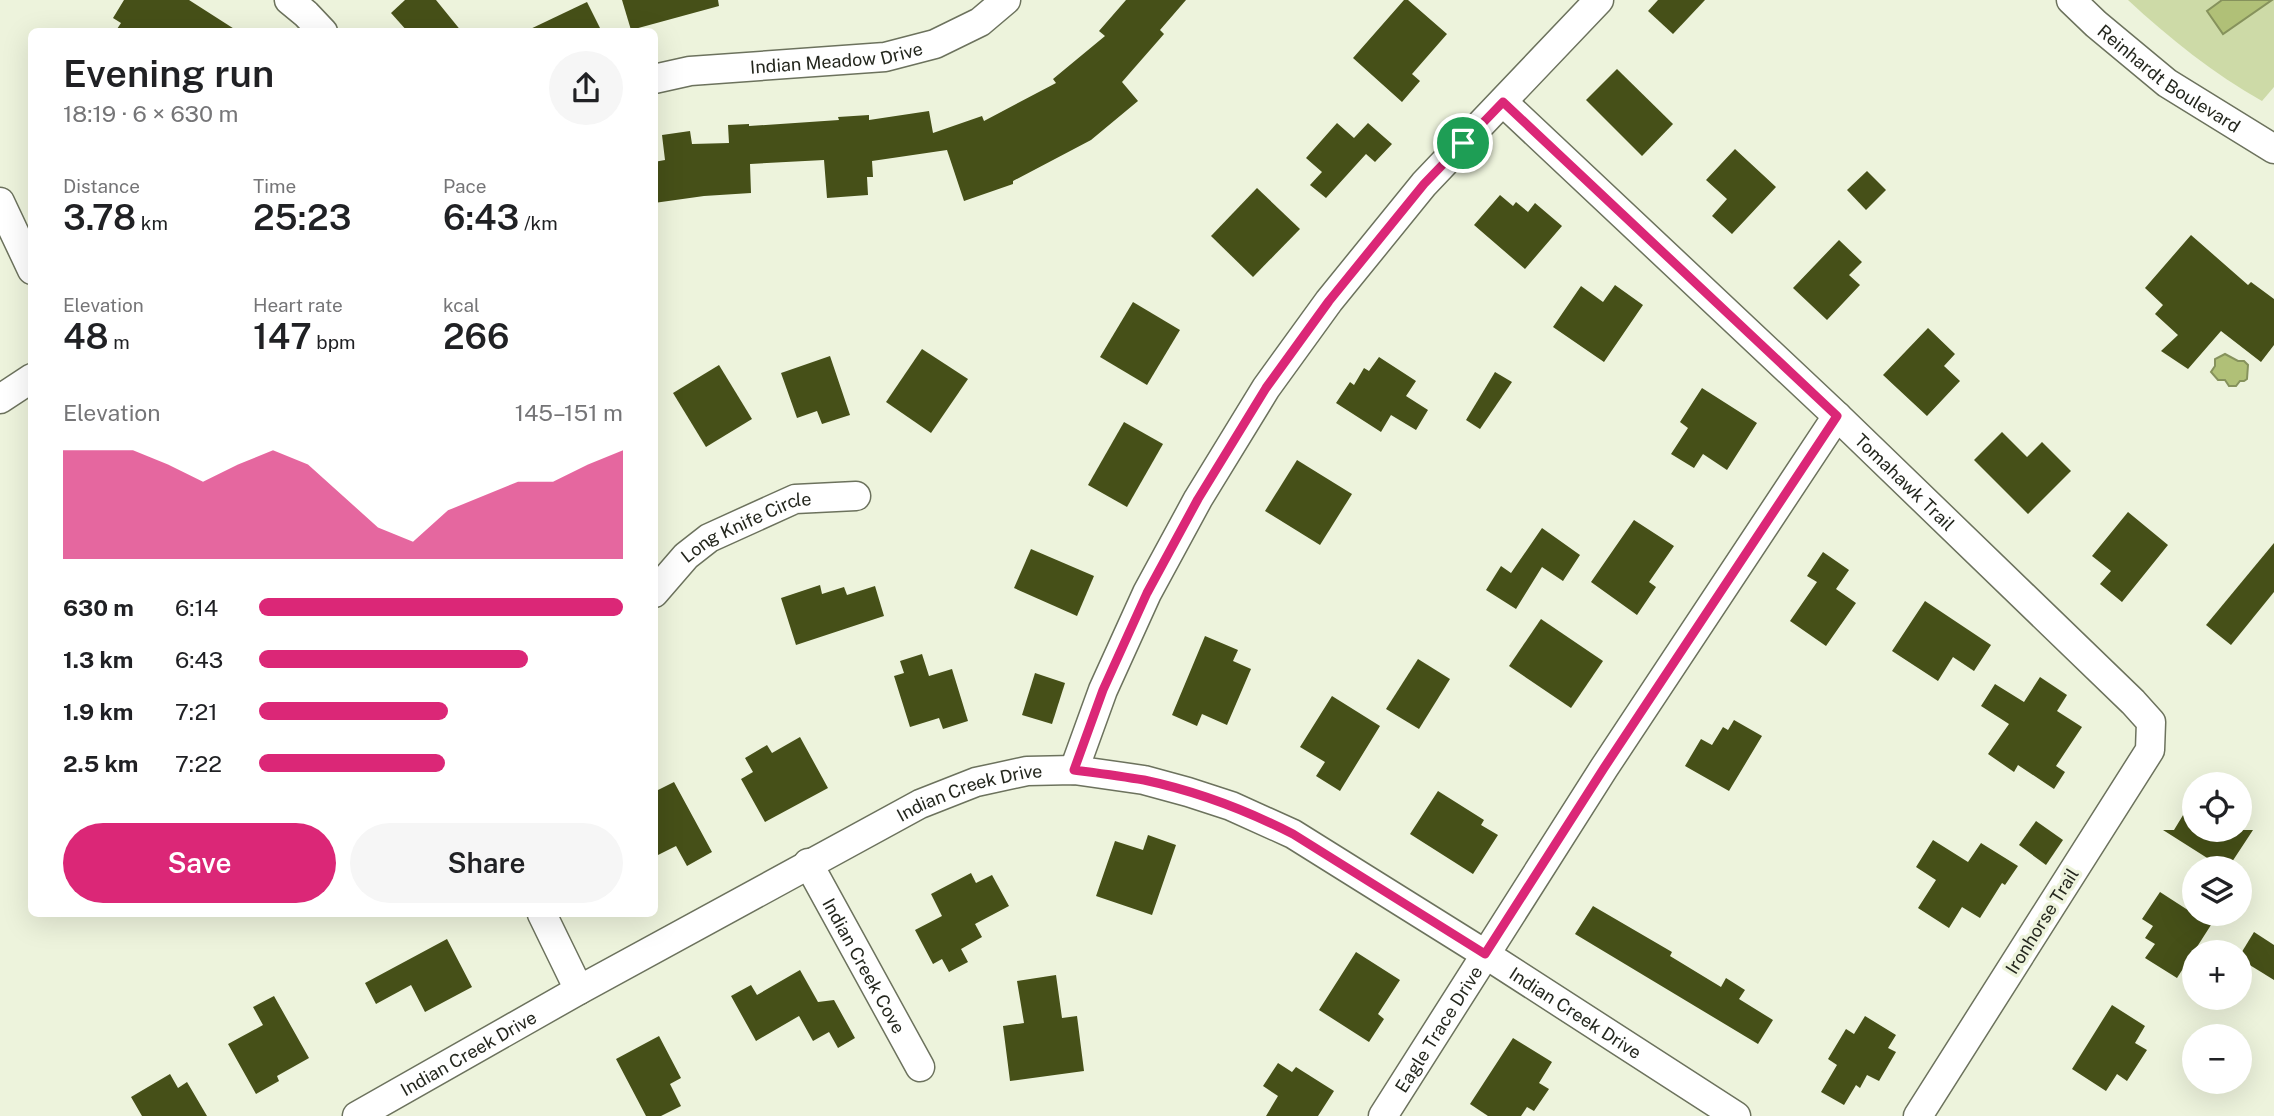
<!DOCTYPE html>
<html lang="en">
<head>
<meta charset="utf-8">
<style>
	:root { --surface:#fff; --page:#f6f6f6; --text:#202124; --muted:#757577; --accent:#db2777 }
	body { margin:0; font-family:"Public Sans",sans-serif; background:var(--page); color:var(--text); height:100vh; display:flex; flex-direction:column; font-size:26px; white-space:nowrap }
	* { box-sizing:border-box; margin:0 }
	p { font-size:23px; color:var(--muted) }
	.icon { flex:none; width:38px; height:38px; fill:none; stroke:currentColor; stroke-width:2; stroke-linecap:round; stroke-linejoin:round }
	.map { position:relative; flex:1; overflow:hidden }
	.side { position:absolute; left:28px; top:28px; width:630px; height:889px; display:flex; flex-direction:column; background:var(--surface); border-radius:10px; box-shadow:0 7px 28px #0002 }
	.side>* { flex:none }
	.controls { position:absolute; left:2182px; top:772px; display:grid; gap:14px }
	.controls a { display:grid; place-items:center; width:70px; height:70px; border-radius:50%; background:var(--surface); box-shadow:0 7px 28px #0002; font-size:35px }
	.pin { position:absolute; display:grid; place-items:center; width:60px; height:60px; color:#fff; margin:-30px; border:4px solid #fff; border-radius:50%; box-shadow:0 2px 7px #0007 }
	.round { display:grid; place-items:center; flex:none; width:74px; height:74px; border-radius:37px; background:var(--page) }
	.headline { display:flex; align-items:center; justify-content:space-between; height:119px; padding:0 35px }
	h1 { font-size:38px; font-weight:600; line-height:52px }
	.metrics { display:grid; grid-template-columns:repeat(3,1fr); gap:10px; height:119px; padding:7px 35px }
	.metrics div { display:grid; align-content:center }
	.metrics b { font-size:35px; font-weight:600 }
	.metrics small { font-size:19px; font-weight:400 }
	.metrics p { font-size:19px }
	.chart { height:196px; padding:14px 35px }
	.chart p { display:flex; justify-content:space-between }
	.chart svg { width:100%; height:126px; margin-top:7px; fill:var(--accent); opacity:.7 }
	.cta { display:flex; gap:14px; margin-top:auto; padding:14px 35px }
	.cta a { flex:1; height:80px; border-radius:42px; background:var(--accent); color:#fff; font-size:28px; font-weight:600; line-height:80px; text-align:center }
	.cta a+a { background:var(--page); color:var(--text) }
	ul { padding:0 35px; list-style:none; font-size:23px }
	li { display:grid; grid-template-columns:112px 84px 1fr; align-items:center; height:52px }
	li i { height:18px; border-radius:9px; background:var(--accent) }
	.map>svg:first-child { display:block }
</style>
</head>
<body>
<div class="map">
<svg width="2274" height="1116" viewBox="0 0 2274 1116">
	<rect width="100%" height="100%" fill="#edf3dc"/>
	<path fill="#cddaa7" d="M2128,0H2274V87L2262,101C2214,74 2169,38 2128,0Z"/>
	<g fill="#b0c077" stroke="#86925c" stroke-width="2">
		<path d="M2222,0H2272L2223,34L2207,11Z"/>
		<path d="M2225,354L2238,361H2244L2248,365L2247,379L2244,381H2240L2236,386H2229L2225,380H2218L2211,372L2215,366V359Z"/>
	</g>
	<g fill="#465018">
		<path d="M124,0H189L239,32H115L121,23L113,18Z"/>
		<path d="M405,0H436L462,32H408L391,13Z"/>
		<path d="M622,0H718L719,6L631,30Z"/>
		<path d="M1126,0H1186L1160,30L1164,34L1122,82L1138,101L1091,140L1013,181V184L964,201L947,150L872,161L873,177H867L868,195L827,198L824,160L750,164L751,193L704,196L654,203V162L665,160L662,135L690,131L692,144L729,143L728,125L749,124V126L839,120L838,117L869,115V120L929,111L933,133L982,116L984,121L1056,83L1053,79L1105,36L1099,31Z"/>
		<path d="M1404,0H1408L1447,34L1412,74L1420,81L1402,102L1353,58Z"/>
		<path d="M1658,0H1705L1673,34L1648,11Z"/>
		<path d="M587,2L602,32H524Z"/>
		<path d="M1617,69L1673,124L1642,156L1586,100Z"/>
		<path d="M1337,123L1354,138L1368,123L1392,144L1375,162L1366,154L1326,198L1310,185L1322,172L1306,158Z"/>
		<path d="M1735,149L1776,187L1732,234L1712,216L1727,199L1706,180Z"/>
		<path d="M1867,171L1886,190L1866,210L1847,190Z"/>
		<path d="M1257,188L1300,229L1253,277L1211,236Z"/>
		<path d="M1500,195L1513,206L1516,202L1528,212L1535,203L1562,226L1525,269L1474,225Z"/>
		<path d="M2191,235L2248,285L2251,282L2274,299V345L2261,362L2221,331L2188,369L2161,351L2178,335L2155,314L2163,305L2145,288Z"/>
		<path d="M1839,240L1862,262L1849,275L1860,285L1827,320L1793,288Z"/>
		<path d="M1615,285L1643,305L1604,362L1553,327L1581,286L1603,302Z"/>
		<path d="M1133,302L1180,330L1147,385L1100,357Z"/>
		<path d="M1928,328L1955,354L1944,366L1960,381L1927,416L1883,375Z"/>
		<path d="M922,349L968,379L931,433L886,402Z"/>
		<path d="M830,356L850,415L822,424L817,411L797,418L781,373Z"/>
		<path d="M1379,357L1416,381L1406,396L1428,410L1416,430L1391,415L1381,432L1336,403L1350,382L1354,385L1364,368L1369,371Z"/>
		<path d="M719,365L752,419L706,447L673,393Z"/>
		<path d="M1495,372L1512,382L1480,429L1466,420Z"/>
		<path d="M1702,388L1757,423L1727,470L1703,454L1694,468L1671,454L1688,428L1680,422Z"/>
		<path d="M1124,422L1163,444L1127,507L1088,485Z"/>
		<path d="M2002,432L2027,457L2042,442L2071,471L2028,514L1974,460Z"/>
		<path d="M1297,460L1352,494L1320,545L1265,511Z"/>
		<path d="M2128,512L2168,545L2122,602L2100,584L2111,571L2092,556Z"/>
		<path d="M1634,520L1674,546L1649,582L1656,587L1637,615L1591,582Z"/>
		<path d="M1542,528L1580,555L1563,581L1542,567L1516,609L1486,590L1501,566L1511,573Z"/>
		<path d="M2274,543V592L2231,645L2206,625Z"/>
		<path d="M1031,549L1094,576L1077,616L1014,588Z"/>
		<path d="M1823,552L1849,570L1836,589L1856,603L1826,646L1790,621L1817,582L1807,576Z"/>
		<path d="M820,585L822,594L844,587L847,595L875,586L884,616L796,645L781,598Z"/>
		<path d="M1925,601L1991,645L1974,671L1953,657L1938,681L1892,651Z"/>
		<path d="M1541,619L1603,661L1571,708L1509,666Z"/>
		<path d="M1205,636L1238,650L1233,661L1251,669L1227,725L1202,714L1197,726L1172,715Z"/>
		<path d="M922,654L929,676L952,669L968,721L943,729L939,718L910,727L894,676L904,673L900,661Z"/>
		<path d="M1418,659L1450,679L1419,729L1386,709Z"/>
		<path d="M1035,673L1065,683L1052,724L1022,715Z"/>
		<path d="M2040,677L2067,695L2057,711L2082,727L2056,766L2065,772L2054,789L2018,765L2014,772L1988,754L2009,724L1981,706L1995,684L2024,702Z"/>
		<path d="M1332,696L1380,726L1340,791L1316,776L1325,762L1300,747Z"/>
		<path d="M1734,720L1762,736L1729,791L1685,766L1701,739L1712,745L1723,727L1728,730Z"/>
		<path d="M800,737L828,788L765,822L741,779L753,772L745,758L767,745L772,753Z"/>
		<path d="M674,782L712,852L687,866L676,846L654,857V792Z"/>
		<path d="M1438,791L1484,820L1481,825L1498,835L1473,874L1410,834Z"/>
		<path d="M2194,797V830H2253L2228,868H2223L2163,830H2174Z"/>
		<path d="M2036,821L2063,840L2046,865L2019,845Z"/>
		<path d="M1148,835L1176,845L1152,915L1096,896L1115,841L1143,850Z"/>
		<path d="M1933,840L1968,862L1981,843L2018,866L2005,885L2002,883L1980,918L1962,907L1949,928L1918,908L1936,880L1916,867Z"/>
		<path d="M971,873L976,883L992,875L1009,906L975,924L982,937L961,949L968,962L949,972L942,959L933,964L915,930L942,916L931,894Z"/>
		<path d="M2160,892L2211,925L2177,978L2145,958L2155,944L2145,938L2153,926L2142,919Z"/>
		<path d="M1593,906L1672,952L1670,956L1721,987L1726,978L1745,990L1739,999L1773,1020L1758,1044L1575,934Z"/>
		<path d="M2254,932L2274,945V980L2240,959V955Z"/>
		<path d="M447,939L472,987L425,1012L411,985L376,1004L365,983Z"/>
		<path d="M1356,952L1400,980L1378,1014L1384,1019L1369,1042L1319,1010Z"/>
		<path d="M800,970L818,1002L834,1000L855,1038L838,1048L829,1032L813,1041L799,1016L756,1041L731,996L751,985L757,995Z"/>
		<path d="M1056,975L1062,1018L1077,1016L1084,1071L1010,1081L1003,1026L1024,1023L1017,981Z"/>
		<path d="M274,996L309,1058L277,1076L279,1081L256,1094L228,1044L263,1025L253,1007Z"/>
		<path d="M2112,1005L2145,1026L2135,1043L2147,1050L2127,1081L2117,1074L2106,1091L2072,1069Z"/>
		<path d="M1865,1016L1896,1035L1888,1048L1896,1052L1879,1081L1867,1075L1860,1088L1856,1085L1844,1105L1821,1092L1837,1065L1828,1059L1846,1029L1854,1034Z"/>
		<path d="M659,1036L681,1078L670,1084L681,1106L661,1116H646L616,1059Z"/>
		<path d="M1513,1038L1552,1062L1539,1083L1549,1089L1534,1111L1527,1107L1521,1116H1488L1470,1104Z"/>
		<path d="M1278,1063L1292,1072L1296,1067L1334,1091L1318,1116H1266L1278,1096L1263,1086Z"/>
		<path d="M170,1074L178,1088L187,1082L207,1116H142L131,1097Z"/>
	</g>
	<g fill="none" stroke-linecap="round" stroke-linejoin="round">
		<defs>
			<g id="minor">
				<path d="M289,0L306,14L323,32"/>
				<path id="s1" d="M2071,0L2096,24L2167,83L2274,149"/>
				<path id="s2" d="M654,79L690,71L885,57L935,44L980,22L1006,0"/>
				<path id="s3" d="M1503,102L1837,416L2133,702L2151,722L2150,750L1918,1116"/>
				<path d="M0,202L32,270"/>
				<path d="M0,399L32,378"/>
				<path id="s4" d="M654,593L686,556L709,538L795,499L856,496"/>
				<path d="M1074,770L1103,690L1147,593L1198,499L1266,388L1329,301L1424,184L1599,0"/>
				<path id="s5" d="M808,863L920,1067"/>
				<path d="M542,914L579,990"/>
				<path id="s6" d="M357,1116L579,990L920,804L976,782L1027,771L1074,770L1144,780L1188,792L1231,806L1293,834L1485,954L1736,1116"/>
				<path id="s7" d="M1383,1116L1604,768L1837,416"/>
			</g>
		</defs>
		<use href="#minor" stroke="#6c725d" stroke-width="31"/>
		<use href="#minor" stroke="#fff" stroke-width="28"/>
	</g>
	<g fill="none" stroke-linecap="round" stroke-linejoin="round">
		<defs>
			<path id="route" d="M1503,102L1837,416L1604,768L1485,954L1293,834C1246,810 1196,791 1144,780C1121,776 1097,773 1074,770L1103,690L1147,593L1198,499L1266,388L1329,301L1424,184Z"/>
		</defs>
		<use href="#route" stroke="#fff" stroke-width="14"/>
		<use href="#route" stroke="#db2777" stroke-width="9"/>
	</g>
	<g text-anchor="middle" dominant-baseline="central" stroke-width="7" stroke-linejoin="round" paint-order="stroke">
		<g font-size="18" fill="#24271e" stroke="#edf3dc">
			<text stroke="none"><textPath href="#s2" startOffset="184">Indian Meadow Drive</textPath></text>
			<text stroke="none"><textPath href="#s1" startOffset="126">Reinhardt Boulevard</textPath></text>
			<text stroke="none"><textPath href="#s3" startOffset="553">Tomahawk Trail</textPath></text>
			<text stroke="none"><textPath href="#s4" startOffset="117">Long Knife Circle</textPath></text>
			<text stroke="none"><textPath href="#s6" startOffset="695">Indian Creek Drive</textPath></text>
			<text transform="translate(2042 921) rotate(-58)">Ironhorse Trail</text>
			<text stroke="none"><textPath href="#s5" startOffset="117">Indian Creek Cove</textPath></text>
			<text stroke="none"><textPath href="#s6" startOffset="1367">Indian Creek Drive</textPath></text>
			<text stroke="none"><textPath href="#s7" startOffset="103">Eagle Trace Drive</textPath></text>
			<text stroke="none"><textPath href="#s6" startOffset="128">Indian Creek Drive</textPath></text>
		</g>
	</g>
</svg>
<div class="controls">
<a><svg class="icon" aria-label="locate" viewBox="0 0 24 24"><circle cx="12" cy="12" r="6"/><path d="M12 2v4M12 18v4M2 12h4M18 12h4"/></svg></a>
<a><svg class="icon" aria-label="layers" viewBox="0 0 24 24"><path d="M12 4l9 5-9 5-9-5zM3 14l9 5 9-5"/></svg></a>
<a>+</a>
<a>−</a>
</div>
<div class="pin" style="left:1463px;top:143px;background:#1e9e55"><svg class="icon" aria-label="arrive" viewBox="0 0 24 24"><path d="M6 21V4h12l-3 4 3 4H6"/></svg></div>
<section class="side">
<div class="headline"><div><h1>Evening run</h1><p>18:19 · 6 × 630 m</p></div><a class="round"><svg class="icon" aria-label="share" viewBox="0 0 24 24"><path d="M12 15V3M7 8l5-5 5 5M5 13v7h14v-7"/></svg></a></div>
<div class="metrics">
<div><p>Distance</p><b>3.78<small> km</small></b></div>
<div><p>Time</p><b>25:23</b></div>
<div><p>Pace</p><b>6:43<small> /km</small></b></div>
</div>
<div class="metrics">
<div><p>Elevation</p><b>48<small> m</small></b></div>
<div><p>Heart rate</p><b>147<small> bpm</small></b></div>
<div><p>kcal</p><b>266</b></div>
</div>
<div class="chart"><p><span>Elevation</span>145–151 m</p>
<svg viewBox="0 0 160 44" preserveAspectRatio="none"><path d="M0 44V6L10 6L20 6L30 11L40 17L50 11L60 6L70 11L80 22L90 33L100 38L110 27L120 22L130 17L140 17L150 11L160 6V44z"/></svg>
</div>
<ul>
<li><b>630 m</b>6:14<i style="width:100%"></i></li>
<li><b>1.3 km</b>6:43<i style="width:74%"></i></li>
<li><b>1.9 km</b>7:21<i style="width:52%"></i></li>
<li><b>2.5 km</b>7:22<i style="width:51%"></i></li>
</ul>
<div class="cta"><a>Save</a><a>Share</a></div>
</section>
</div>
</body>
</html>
